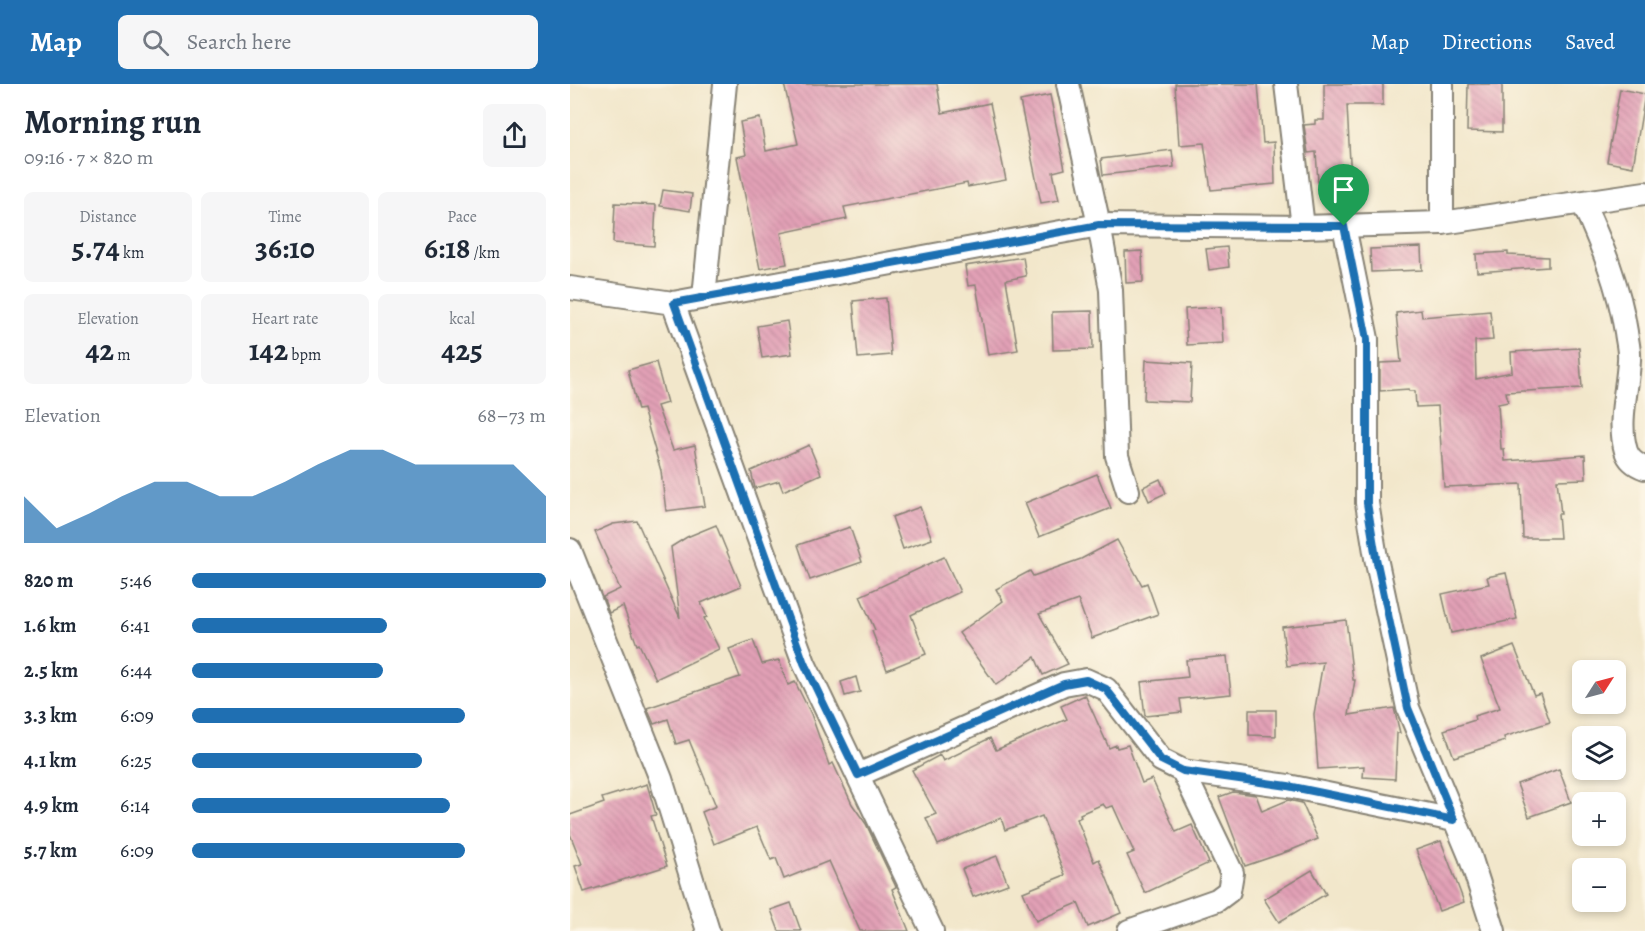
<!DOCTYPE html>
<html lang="en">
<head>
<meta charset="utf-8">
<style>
	:root { --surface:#fff; --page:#f6f6f7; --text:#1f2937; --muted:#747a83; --accent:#1f6fb2 }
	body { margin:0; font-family:Alegreya,serif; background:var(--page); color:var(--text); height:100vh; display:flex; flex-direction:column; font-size:22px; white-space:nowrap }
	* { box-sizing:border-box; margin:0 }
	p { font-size:20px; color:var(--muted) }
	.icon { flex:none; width:33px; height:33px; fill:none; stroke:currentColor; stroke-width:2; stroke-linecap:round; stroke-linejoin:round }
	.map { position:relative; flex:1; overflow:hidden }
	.drawer { display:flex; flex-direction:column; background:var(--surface); width:570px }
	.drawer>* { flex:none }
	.needle { width:39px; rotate:54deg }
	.tools { position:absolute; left:1002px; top:576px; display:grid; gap:12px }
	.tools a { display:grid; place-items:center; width:54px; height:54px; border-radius:9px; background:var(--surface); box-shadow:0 3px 9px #0003; font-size:30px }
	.pin { position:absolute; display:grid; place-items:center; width:51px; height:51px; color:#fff; margin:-62px -26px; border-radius:50% 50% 50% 0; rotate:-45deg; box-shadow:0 0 6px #0007 }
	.pin .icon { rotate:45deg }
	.round { display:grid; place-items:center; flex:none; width:63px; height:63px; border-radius:9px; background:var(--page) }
	.head { display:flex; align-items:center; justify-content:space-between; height:102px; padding:0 24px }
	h1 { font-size:33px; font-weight:700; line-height:45px }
	.metrics { display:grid; grid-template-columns:repeat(3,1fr); gap:9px; height:102px; padding:6px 24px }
	.metrics div { display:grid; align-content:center; border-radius:9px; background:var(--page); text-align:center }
	.metrics b { font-size:30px; font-weight:700 }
	.metrics small { font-size:16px; font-weight:400 }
	.metrics p { font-size:16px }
	.chart { height:168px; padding:12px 24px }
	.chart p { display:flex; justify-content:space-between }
	.chart svg { width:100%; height:108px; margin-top:6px; fill:var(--accent); opacity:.7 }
	ul { padding:0 24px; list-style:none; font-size:20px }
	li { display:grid; grid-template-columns:96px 72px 1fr; align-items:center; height:45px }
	li i { height:15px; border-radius:8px; background:var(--accent) }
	header { display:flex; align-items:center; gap:36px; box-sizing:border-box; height:84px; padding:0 30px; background:var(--accent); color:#fff }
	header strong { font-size:28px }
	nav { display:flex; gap:33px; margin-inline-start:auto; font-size:21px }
	.search { width:420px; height:54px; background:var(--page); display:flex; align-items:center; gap:15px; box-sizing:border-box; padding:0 21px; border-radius:9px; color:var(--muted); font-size:22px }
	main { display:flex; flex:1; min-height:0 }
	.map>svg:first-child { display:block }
</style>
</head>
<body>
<header>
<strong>Map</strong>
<div class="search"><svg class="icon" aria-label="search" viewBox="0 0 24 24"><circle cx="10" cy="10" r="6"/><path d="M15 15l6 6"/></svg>Search here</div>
<nav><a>Map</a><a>Directions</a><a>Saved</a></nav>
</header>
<main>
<section class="drawer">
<div class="head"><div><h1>Morning run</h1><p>09:16 · 7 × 820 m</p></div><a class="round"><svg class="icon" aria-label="share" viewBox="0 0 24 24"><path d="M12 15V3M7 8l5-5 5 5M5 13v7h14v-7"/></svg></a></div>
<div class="metrics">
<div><p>Distance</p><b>5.74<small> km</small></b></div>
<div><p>Time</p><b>36:10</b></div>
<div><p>Pace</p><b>6:18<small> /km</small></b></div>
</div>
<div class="metrics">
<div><p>Elevation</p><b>42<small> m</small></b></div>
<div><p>Heart rate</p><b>142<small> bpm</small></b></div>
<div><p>kcal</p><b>425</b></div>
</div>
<div class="chart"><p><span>Elevation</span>68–73 m</p>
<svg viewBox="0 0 160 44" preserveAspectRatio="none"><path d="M0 44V25L10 38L20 32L30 25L40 19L50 19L60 25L70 25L80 19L90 12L100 6L110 6L120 12L130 12L140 12L150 12L160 25V44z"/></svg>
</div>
<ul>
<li><b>820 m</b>5:46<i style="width:100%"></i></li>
<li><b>1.6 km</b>6:41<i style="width:55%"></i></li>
<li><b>2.5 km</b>6:44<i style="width:54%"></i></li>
<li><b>3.3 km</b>6:09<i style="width:77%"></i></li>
<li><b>4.1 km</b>6:25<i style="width:65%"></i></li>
<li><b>4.9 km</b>6:14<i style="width:73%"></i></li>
<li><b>5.7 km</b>6:09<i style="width:77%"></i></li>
</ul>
</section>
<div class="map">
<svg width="1075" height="847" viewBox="0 0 1075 847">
	<defs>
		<pattern id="building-back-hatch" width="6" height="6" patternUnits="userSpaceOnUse" patternTransform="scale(1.5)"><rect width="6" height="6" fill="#e2a0b6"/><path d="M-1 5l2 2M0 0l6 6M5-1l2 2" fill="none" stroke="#c1899c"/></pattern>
	</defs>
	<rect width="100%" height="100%" fill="#fcf5e5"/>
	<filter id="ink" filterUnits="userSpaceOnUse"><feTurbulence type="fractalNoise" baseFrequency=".0167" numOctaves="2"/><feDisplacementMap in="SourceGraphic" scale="12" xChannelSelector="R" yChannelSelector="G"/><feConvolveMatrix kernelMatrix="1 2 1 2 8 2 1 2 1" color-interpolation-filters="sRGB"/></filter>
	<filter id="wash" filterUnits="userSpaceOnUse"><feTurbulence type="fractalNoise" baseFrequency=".008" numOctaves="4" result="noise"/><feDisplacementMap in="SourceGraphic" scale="24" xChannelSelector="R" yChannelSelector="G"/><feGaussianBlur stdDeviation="1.35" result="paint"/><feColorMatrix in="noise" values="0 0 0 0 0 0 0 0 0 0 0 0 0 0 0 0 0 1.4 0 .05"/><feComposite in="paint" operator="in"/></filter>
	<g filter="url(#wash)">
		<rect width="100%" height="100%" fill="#f2e7cb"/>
		<g id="blocks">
			<g fill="url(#building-back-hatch)">
				<path d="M214,0H367L372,29L420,19L436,96L398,103L397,99L274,123L277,135L211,149L217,180L190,185L167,73L176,71L170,38L190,34L196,67L228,60Z"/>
				<path d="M605,0H688L693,59L704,58L705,100L641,106L634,59L609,61Z"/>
				<path d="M754,0H813V21H777L782,116L765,117L764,97L748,98L746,68L738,69L734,41L745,40V36H754Z"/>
				<path d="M898,0H932V48L897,47Z"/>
				<path d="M1050,5L1075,10L1063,83L1037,78Z"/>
				<path d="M480,11L495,85L483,88L489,116L471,119L450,17Z"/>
				<path d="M602,66L604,83L533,91L531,75Z"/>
				<path d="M93,106L122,110L120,127L90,122Z"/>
				<path d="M45,119L86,121L84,162L43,159Z"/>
				<path d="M657,163L659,183L639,186L636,165Z"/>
				<path d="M851,163L852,186L801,188L800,165Z"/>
				<path d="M572,167L573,198L556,199L555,168Z"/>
				<path d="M938,168V171L978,173V183L907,188L906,170Z"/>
				<path d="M453,173L456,192L436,196L448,266L418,271L406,201L398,202L395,182Z"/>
				<path d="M316,214L321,271L288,274L283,217Z"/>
				<path d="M651,223L653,259L617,261L615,225Z"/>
				<path d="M851,226L852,233L920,227L923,256L905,257L906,295L942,288L941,268L1009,264L1012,304L936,308L938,318L928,320L931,365H934L935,377L1015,371L1016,395L987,396L991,430H988L990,454H953L951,400L874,403L868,322L846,323L845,307H839V305L810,307V279L831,278L826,229Z"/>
				<path d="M522,227L523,265L483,266L482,228Z"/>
				<path d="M217,237L222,270L192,274L187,242Z"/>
				<path d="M576,276L622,279L620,318L574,316Z"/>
				<path d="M86,278L97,319L87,322L103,366L125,361L135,422L96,427L91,387L73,325L68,326L58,286Z"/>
				<path d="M239,361L251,390L213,407L209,397L185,404L181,387Z"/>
				<path d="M527,390L541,424L469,453L455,419Z"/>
				<path d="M590,395L596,409L579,417L573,403Z"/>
				<path d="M350,423L362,455L333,465L322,433Z"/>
				<path d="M67,437L110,534L101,463L117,453L146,441L171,502L131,519L137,533L134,534L149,565L86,595L69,560L67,561L53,522L39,529L33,513L50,505L25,448L43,440Z"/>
				<path d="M280,443L292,478L240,496L228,461Z"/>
				<path d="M547,456L572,501L577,499L588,530L522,554L508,516L469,530L498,580L473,591L465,573L426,601L389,549L433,517L426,505L460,487L463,492L511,475Z"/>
				<path d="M374,473L390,508L341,531L356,570L317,586L302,547L305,546L290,512Z"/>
				<path d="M936,489L947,535L881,549L872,510L919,500L917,493Z"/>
				<path d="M776,536L783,596H785L779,631L824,624L830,649H827L825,695L793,693L794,682L748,685L744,630L753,578L717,582L712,543Z"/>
				<path d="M183,556L192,580L209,576L218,601L225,598L241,630L259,681L263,679L282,720L296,740L326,803L322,805L339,847H290L259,777L214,795L206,774L201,776L187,743L144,760L132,728L146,722L119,656L106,660L98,635L84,640L77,624L170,593L159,565Z"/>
				<path d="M944,562L964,611L970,609L980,638L934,653L935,657L884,673L874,646L905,636L904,632L930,624L911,575Z"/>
				<path d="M657,572L661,610L610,615L612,628L575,632L571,598L618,593L616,576Z"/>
				<path d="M286,593L290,608L275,612L271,598Z"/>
				<path d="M515,611L539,664L546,661L547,664L558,661L572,699L582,695L606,748L622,741L639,779L575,809L557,771L564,768L543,722L536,724L533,720L510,730L511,733L507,735L524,778L529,775L551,829L518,843L508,819L466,837L453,808L495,791L472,732L435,746L431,734L368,761L356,734L366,730L342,686L370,671L373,677L420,654L426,666L497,635L491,622Z"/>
				<path d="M679,626H706V652L679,651Z"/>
				<path d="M989,685L1001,718L959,733L947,700Z"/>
				<path d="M77,700L86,731L81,732L97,782L14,808L5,782L12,780L0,750V731L34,719L32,714Z"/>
				<path d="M663,708L686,711L692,727L718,716L732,719L748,755L719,767L675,782L649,713Z"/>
				<path d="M871,757L894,818L869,827L846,766Z"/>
				<path d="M427,772L438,800L403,813L392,785Z"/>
				<path d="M742,786L756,810L709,838L694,815Z"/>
				<path d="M221,819L231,847H209L201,826Z"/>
			</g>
		</g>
	</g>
	<g filter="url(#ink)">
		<use href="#blocks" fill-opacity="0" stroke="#878274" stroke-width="1.5"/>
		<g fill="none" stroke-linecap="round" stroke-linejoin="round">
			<defs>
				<g id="street">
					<path d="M498,0L529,141L541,206L547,372L558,407"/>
					<path d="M716,0L733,143"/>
					<path d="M1013,119C1032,161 1049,202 1056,248C1057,257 1060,267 1059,276C1058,305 1047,337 1056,367C1059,376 1066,381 1075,384"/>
					<path d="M872,139V0"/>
					<path d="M774,142L797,255V419L806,474L838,624L900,772L924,847"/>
					<path d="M0,204L103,219L529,141L733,143L872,139L1075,109"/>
					<path d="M134,213L155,0"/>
					<path d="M103,219L234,579L362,847"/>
					<path d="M0,466L91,695L138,847"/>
					<path d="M288,691L494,600L516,596L536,605L591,676L613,687L718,702L884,736"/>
					<path d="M559,847L647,816L659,807L662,789L613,687"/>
				</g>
			</defs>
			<use href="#street" stroke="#878274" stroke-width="26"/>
			<use href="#street" stroke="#fff" stroke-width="22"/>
		</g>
	</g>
	<g fill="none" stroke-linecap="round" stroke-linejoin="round" filter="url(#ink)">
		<defs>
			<path id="route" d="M529,141L774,142L797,255V419L806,474L838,624L884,736L718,702L613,687L591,676L536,605L516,596L494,600L288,691L234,579L104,219Z"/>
		</defs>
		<use href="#route" stroke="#fff" stroke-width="12"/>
		<use href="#route" stroke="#1f6fb2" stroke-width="8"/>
	</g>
</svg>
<div class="tools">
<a><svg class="needle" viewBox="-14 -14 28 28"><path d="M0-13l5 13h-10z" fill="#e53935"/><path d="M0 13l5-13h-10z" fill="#747a83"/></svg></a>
<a><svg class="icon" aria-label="layers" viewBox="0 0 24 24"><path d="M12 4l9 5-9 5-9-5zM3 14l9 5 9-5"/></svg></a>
<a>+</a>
<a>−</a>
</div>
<div class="pin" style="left:774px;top:142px;background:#1e9e55"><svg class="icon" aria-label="arrive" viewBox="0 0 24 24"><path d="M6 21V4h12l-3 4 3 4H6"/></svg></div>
</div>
</main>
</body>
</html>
